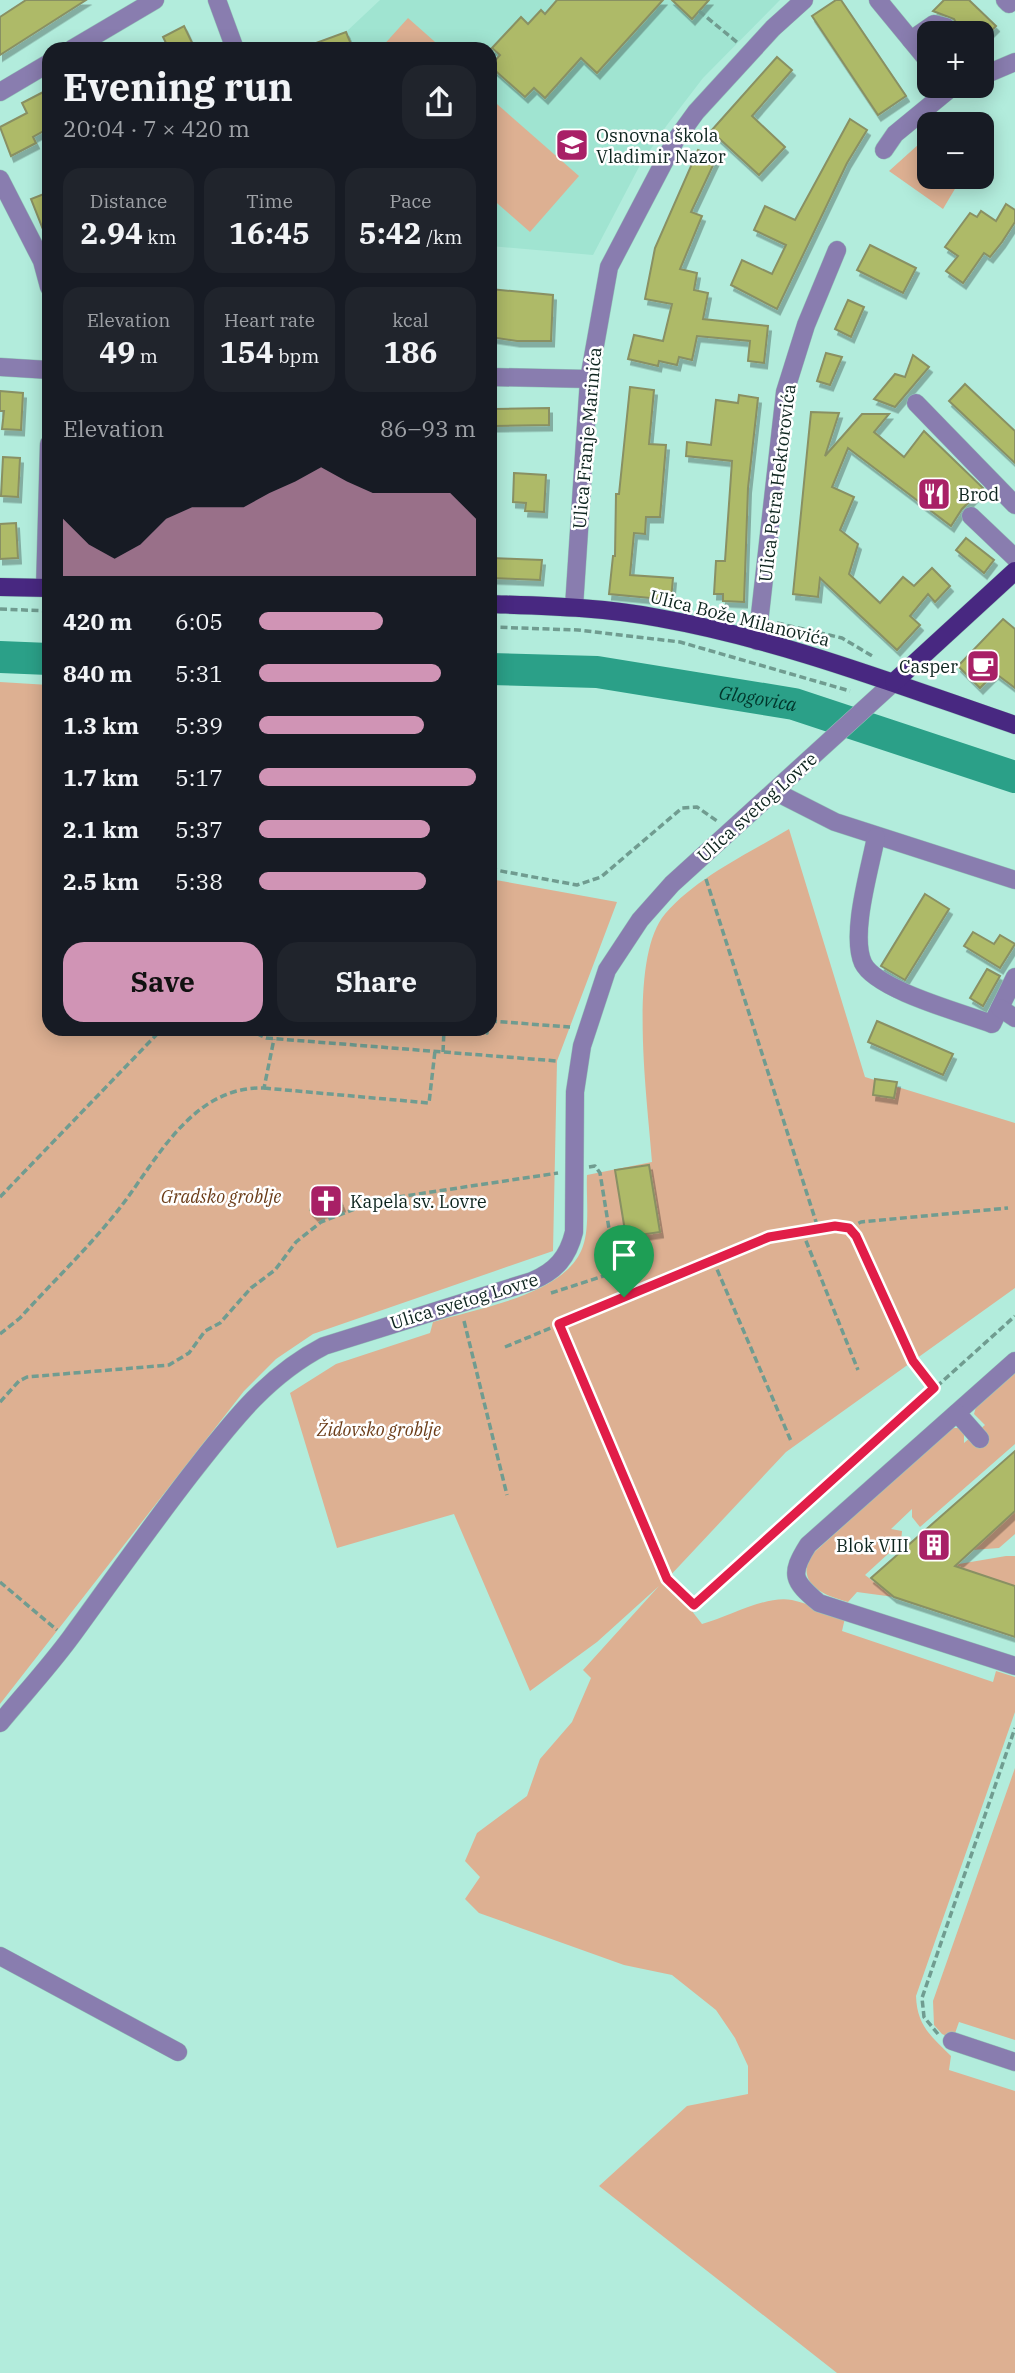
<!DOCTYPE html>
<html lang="en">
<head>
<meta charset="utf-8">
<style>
	:root { --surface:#171b24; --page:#20242c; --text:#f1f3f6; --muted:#9ea1a6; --accent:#d094b5 }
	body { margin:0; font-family:"IBM Plex Serif",serif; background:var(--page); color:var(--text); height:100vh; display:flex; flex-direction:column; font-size:26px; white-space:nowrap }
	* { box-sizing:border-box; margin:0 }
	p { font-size:23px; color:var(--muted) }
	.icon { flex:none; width:38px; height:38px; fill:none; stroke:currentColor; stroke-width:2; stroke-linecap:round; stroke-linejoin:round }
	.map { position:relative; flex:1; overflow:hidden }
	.details { position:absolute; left:42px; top:42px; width:455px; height:994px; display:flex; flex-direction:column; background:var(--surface); border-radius:21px; box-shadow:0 4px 18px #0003 }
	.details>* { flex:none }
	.buttons { position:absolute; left:917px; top:21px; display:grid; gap:14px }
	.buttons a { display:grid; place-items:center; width:77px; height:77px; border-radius:14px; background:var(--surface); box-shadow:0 4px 18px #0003; font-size:35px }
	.pin { position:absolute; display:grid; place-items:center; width:60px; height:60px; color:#fff; margin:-72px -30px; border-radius:50% 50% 50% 0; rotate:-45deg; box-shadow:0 0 7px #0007 }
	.pin .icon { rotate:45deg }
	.round { display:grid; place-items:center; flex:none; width:74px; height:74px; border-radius:21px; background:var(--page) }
	.head { display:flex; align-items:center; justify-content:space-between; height:119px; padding:0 21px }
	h1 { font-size:38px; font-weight:700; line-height:52px }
	.stats { display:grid; grid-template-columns:repeat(3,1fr); gap:10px; height:119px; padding:7px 21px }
	.stats div { display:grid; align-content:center; border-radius:18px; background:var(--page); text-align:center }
	.stats b { font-size:30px; font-weight:700 }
	.stats small { font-size:19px; font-weight:400 }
	.stats p { font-size:19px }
	.chart { height:196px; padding:14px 21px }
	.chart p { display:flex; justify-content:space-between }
	.chart svg { width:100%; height:126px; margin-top:7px; fill:var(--accent); opacity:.7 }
	.primary-button { display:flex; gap:14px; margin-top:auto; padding:14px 21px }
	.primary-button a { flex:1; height:80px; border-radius:21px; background:var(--accent); color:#111; font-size:28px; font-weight:700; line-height:80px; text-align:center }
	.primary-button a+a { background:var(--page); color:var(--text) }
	ul { padding:0 21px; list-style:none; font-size:23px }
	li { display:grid; grid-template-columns:112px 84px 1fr; align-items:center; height:52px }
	li i { height:18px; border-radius:9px; background:var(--accent) }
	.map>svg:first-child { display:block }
</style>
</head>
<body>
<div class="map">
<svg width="1015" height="2373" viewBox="0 0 1015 2373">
	<defs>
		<filter id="shadow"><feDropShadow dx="3" dy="5.5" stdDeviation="0" flood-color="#0004"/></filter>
	</defs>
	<rect width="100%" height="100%" fill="#b2ecdc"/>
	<path fill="#a0e4d1" d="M380,0H780L703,78L667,125L640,165L593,255L490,246V49H353L346,32Z"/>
	<g fill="#ddb092">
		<path d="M408,18L443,49H380Z"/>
		<path d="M497,104L579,176L530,232L490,197V111Z"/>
		<path d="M929,135V177H962L943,209L889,171Z"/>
		<path d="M0,682L49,685V1029H490V879L617,902L557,1061L553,1251L313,1334L276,1359L244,1391L0,1704Z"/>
		<path d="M789,829L865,1077L1015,1123V1288L786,1452L667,1579L702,1624C729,1617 765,1595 792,1600C810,1604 828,1612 845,1618L842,1631L993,1682L996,1671L1015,1677V1712L916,1996C917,2026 931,2036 951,2056L949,2070L1015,2091V2373H837L599,2186L687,2106L748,2094V2066L735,2038L716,2010L672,1975L624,1965L479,1913L465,1899L480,1877L465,1861L477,1833L527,1796L540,1759L572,1722L591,1678L583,1670L659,1586L597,1642L530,1691L454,1514L337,1548L290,1393L336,1364L430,1333L433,1322C477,1308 567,1295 583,1246C590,1226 586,1197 587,1175L652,1162C648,1103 627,959 665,914C697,877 748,854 789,829Z"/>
		<path d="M1015,1371V1444L920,1527L912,1517V1509L891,1529L902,1531L901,1542L865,1575L894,1597L857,1592L848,1602C825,1595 798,1587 809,1557L951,1428H960L964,1433V1443L985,1425L974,1414L977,1403Z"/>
		<path d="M1015,1511V1534L999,1548L972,1550Z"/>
		<path d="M1006,1556H1015V1586L953,1565Z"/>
		<path d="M1015,1768V2040L959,2022L953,2039L942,2034L934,2025L933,2001Z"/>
	</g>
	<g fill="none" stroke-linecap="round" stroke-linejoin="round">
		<g stroke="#2ba088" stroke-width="32">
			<path d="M0,657L49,659"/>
			<path id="s1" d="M490,669L597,672L794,704L1015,777"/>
		</g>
	</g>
	<g fill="#aeba67" stroke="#899064" stroke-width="2" filter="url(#shadow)">
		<path d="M26,0H86L0,55V17Z"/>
		<path d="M557,0H663L597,73L581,58L545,98L534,88L525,97L490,66L500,55L492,48L521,17L528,24L541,10L545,14Z"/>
		<path d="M672,0H709L692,19Z"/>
		<path d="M836,0H841L906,96L878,115L812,16Z"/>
		<path d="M944,0H969L996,26L989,33H962L954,19L933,11Z"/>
		<path d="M184,26L195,49H169L163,37Z"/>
		<path d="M346,32L353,49H306L305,47Z"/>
		<path d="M777,57L792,70L752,116L785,147L759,175L711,131Z"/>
		<path d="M49,89V128L33,137L36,143L11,156L0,127L27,113L22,103Z"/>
		<path d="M850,119L867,130L847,163L777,309L731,285L742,260L772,274L786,245L754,230L765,206L795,220Z"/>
		<path d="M698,150L716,159L691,212L702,216L680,269L697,273L694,290L708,293L703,319L768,326L764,363L748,361L750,341L697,336L692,360L679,357L677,365L659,361L658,366L628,359L634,335L663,341L672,304L645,299L655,248Z"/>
		<path d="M49,192V242H48L31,199Z"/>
		<path d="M1006,204L1015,210V222L1002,242L990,257L984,253L963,283L946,271L958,256L945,247L970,213L977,217L981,211L996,221Z"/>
		<path d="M870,245L916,268L903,293L857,270Z"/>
		<path d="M490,289L553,295L551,341H517L490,337Z"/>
		<path d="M848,300L864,307L851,337L835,329Z"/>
		<path d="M826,353L842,357L830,385L817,381Z"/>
		<path d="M913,355L929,367L895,407L874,399L895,374L905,377Z"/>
		<path d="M965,384L1015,431V463L949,401Z"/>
		<path d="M630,387L654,390L649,444L666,445L660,517H646L645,534L634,533L630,575L673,578L671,600L609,594L613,556H615L616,494H619Z"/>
		<path d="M0,391L23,393L21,430L2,429L4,411H0Z"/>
		<path d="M739,395L758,398L748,488L744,602L723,601V594H714L716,561H725L732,461L686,456L687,442L711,445L716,400L738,403Z"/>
		<path d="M549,408V425L494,426V409Z"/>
		<path d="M811,412L839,413L825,456L862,414H889L874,432L904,457L924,431L983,488L962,509L951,526L848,448L832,487L854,497L840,530L858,544L849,574L880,603L903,577L914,586L932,568L950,586L935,602L928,594L910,616L920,625L897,650L820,578L818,597L793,594Z"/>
		<path d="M3,457L20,458L18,497L1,496Z"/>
		<path d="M514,473L546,475L544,512L525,511L526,503L513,502Z"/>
		<path d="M16,523L18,558L0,559V524Z"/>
		<path d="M966,538L994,560L984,573L956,550Z"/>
		<path d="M490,558L542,560L540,580L490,578Z"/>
		<path d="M1003,619L1015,629V688L995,673L980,688L958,666Z"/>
		<path d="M925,894L949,909L905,980L881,966Z"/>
		<path d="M973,932L994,944L1000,935L1015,944L1000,968L964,946Z"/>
		<path d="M987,969L1000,976L983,1006L970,998Z"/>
		<path d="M877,1021L953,1054L943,1075L868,1042Z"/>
		<path d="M875,1079L897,1082L894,1098L873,1095Z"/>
		<path d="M649,1165L660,1232L626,1237L615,1170Z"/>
		<path d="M335,1189L342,1206L315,1215L310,1210L314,1199Z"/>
		<path d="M1015,1451V1511L955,1566L1015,1586V1637L894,1597L871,1578Z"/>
	</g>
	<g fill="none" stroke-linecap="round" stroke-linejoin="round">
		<defs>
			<g id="minor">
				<path d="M217,0L235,49"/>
				<path d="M878,0L929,62"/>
				<path d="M1005,0L1009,4"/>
				<path d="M911,40L934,24L946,27L951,33"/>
				<path d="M72,49L155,0"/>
				<path d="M982,76L1015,62"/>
				<path d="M0,92L49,63"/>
				<path d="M884,150L895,134L951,88"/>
				<path d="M0,179L42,261L49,287"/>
				<path d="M0,367L49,370"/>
				<path d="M490,377L589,379"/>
				<path d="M916,403L1015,505"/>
				<path d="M971,516L1015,558"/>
				<path d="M45,588L49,444"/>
				<path d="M574,607L589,379L609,267L675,141L696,112L773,28L804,0"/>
				<path d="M757,641L785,392L806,325L837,250"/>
				<path d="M776,792L835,822L1015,880"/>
				<path d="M876,837C870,869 850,934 863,963C876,990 963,1013 992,1024L1015,977"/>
				<path d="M1000,1008L1015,1018"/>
				<path d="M1015,1361L808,1545C789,1575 793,1581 819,1603L1015,1666"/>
				<path d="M957,1413L980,1439"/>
				<path d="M0,1723C24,1694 49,1667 71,1637C111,1582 150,1527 191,1474C231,1423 266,1376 324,1346L532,1281C556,1271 568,1257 574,1232L575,1092L582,1046L607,970L640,920L672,884L894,682"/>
				<path d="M0,1956L178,2052"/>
				<path d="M952,2041L1015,2062"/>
			</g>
			<g id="major">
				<path d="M0,587L49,588"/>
				<path d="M490,604C546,606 604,607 659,618C782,640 898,685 1015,725"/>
				<path d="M894,682L1015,571"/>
			</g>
		</defs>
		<use href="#minor" stroke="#94c8ba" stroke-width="19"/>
		<use href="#major" stroke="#94c8ba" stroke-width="19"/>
		<g stroke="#709c90" stroke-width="3.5" stroke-dasharray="7 3.5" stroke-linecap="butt">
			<path d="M699,11L738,43"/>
			<path d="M0,609L49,611"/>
			<path d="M777,623L842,638L874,657"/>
			<path d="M490,627L578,630L680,642L850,691"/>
			<path d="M490,869L577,885L601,877L682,808L697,807L717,821"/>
			<path d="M706,879L818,1228"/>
			<path d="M490,1021L570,1027"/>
			<path d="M247,1029L266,1038L557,1061"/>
			<path d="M444,1029L487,1033V1029"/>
			<path d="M443,1052L444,1030"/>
			<path d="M264,1088L429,1103L435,1051"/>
			<path d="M589,1167L595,1166L600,1173L616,1272L624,1297"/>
			<path d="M0,1197L162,1029"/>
			<path d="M849,1228L861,1222L1008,1208"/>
			<path d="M802,1231L858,1370"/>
			<path d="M713,1260L791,1441"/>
			<path d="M551,1293L616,1272"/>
			<path d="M464,1321L507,1495"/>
			<path d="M559,1324L667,1579L694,1605L1015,1316"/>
			<path d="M0,1334L20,1318C56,1278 97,1240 128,1197C162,1150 197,1086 264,1088L274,1039"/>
			<path d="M505,1347L770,1237L835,1225L849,1228L856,1236L913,1361L934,1388"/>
			<path d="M0,1402L19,1381L27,1377L169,1365L189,1353L205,1331L220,1323L251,1288L275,1270L296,1242L321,1222L378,1200L558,1173"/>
			<path d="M0,1582L57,1630"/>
			<path d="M938,2034L924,2017L922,1998L1015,1728"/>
		</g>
		<use href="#minor" stroke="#897daf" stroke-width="18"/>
		<use href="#major" stroke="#482881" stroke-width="18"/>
	</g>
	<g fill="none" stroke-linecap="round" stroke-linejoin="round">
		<defs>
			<path id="route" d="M835,1226L849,1228L856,1236L913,1361L934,1388L694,1605L667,1579L559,1324L769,1237Z"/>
		</defs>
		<use href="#route" stroke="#fff" stroke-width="14"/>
		<use href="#route" stroke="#e11d48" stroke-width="9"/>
	</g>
	<defs>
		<symbol id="school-square" viewBox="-11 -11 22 22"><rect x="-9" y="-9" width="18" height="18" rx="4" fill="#a82066" stroke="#fff"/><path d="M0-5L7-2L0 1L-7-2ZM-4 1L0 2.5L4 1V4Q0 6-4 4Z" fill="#fff"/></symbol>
		<symbol id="restaurant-square" viewBox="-11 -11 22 22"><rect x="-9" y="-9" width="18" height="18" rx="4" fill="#a82066" stroke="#fff"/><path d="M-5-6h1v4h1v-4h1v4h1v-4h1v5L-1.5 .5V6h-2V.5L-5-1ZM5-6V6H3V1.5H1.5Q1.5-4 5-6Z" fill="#fff"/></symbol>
		<symbol id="cafe-square" viewBox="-11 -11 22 22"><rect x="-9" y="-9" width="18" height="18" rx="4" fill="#a82066" stroke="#fff"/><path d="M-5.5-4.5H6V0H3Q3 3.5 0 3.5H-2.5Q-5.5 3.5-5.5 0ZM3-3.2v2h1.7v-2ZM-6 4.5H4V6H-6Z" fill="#fff"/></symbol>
		<symbol id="church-square" viewBox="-11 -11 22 22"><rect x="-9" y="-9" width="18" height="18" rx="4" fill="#a82066" stroke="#fff"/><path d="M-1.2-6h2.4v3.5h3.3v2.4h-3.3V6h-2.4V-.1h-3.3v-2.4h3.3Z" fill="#fff"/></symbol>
		<symbol id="building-square" viewBox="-11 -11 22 22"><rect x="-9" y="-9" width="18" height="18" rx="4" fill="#a82066" stroke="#fff"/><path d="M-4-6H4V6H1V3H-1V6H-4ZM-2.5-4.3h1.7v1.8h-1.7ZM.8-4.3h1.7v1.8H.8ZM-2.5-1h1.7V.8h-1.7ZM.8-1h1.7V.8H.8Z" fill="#fff"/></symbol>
	</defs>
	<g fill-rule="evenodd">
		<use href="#school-square" x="553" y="126" width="38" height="38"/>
		<use href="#restaurant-square" x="915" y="475" width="38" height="38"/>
		<use href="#cafe-square" x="964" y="647" width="38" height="38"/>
		<use href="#church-square" x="307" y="1182" width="38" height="38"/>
		<use href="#building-square" x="915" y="1526" width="38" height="38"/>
	</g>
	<g text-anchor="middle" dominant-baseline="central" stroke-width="5" stroke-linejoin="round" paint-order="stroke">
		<g font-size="18" fill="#0d241e" stroke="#fff" text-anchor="start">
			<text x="596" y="135">Osnovna škola<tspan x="596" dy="21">Vladimir Nazor</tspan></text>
			<text x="958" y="494">Brod</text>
			<text x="958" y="666" text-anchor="end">Casper</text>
			<text x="350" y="1201">Kapela sv. Lovre</text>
			<text x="909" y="1545" text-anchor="end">Blok VIII</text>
		</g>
		<g font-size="18" fill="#0d241e" stroke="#fff">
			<text transform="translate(587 438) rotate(-85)">Ulica Franje Marinića</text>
			<text transform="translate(777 483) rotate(-83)">Ulica Petra Hektorovića</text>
			<text transform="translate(740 618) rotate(14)">Ulica Bože Milanovića</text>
			<text transform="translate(757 807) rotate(-42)">Ulica svetog Lovre</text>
			<text transform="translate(464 1301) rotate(-17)">Ulica svetog Lovre</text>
		</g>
		<g font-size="18" font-style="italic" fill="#6c3d19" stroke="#fff">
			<text x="221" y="1196">Gradsko groblje</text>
			<text x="379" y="1429">Židovsko groblje</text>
		</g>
		<g font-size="19" font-style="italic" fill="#00352b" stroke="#fff">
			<text stroke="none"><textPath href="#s1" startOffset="270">Glogovica</textPath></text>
		</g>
	</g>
</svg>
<div class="buttons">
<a>+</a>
<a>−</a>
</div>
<div class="pin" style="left:624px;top:1297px;background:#1e9e55"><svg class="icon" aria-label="arrive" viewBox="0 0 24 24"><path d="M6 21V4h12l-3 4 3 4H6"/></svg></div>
<section class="details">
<div class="head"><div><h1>Evening run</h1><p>20:04 · 7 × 420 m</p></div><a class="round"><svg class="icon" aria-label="share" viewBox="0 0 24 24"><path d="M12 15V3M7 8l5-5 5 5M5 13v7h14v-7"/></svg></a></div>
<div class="stats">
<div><p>Distance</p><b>2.94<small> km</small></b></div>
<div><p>Time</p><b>16:45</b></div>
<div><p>Pace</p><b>5:42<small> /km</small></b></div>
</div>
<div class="stats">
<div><p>Elevation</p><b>49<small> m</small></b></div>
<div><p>Heart rate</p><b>154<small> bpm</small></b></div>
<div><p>kcal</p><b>186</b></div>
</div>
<div class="chart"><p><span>Elevation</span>86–93 m</p>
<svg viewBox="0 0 160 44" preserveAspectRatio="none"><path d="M0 44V24L10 33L20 38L30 33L40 24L50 20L60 20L70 20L80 15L90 11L100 6L110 11L120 15L130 15L140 15L150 15L160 24V44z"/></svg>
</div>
<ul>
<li><b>420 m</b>6:05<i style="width:57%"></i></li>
<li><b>840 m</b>5:31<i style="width:84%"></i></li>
<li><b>1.3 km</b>5:39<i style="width:76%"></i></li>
<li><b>1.7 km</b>5:17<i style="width:100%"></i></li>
<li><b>2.1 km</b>5:37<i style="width:79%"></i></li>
<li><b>2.5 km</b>5:38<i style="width:77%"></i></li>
</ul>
<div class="primary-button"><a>Save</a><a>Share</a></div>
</section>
</div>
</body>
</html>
